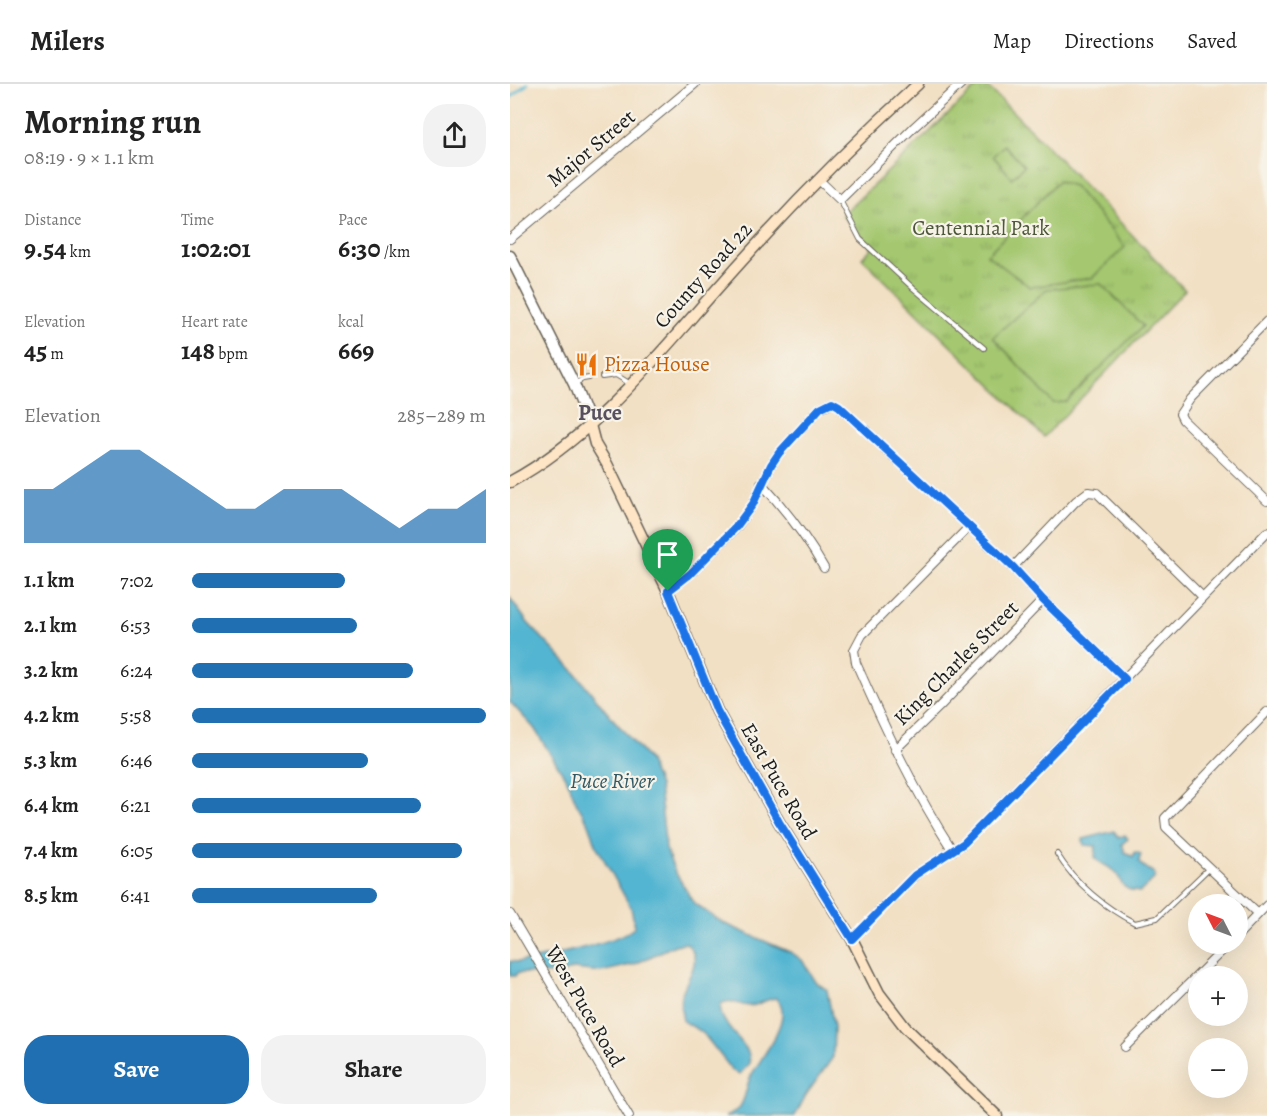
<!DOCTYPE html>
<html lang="en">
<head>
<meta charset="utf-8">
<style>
	:root { --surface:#fff; --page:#f2f2f2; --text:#222; --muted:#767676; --line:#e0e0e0; --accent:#1f6fb2 }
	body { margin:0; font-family:Alegreya,serif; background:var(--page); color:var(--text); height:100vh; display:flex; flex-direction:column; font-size:22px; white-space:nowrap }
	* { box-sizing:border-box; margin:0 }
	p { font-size:20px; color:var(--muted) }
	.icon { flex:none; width:33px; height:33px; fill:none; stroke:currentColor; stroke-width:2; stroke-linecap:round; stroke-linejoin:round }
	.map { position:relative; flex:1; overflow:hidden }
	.drawer { display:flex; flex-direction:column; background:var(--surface); width:510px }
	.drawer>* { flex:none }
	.needle { width:39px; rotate:312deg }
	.tools { position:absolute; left:678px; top:810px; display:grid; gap:12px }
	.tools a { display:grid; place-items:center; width:60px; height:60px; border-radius:50%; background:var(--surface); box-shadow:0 6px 24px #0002; font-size:30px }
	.pin { position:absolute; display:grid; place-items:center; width:51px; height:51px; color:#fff; margin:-62px -26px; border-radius:50% 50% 50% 0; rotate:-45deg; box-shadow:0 0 6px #0007 }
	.pin .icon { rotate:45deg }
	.round { display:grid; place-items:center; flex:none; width:63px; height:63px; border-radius:24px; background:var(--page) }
	.head { display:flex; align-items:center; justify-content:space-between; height:102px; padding:0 24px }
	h1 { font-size:33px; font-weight:600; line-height:45px }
	.stats { display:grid; grid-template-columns:repeat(3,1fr); gap:9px; height:102px; padding:6px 24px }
	.stats div { display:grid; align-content:center }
	.stats b { font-size:26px; font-weight:600 }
	.stats small { font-size:16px; font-weight:400 }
	.stats p { font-size:16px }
	.chart { height:168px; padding:12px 24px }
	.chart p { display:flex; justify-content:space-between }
	.chart svg { width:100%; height:108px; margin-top:6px; fill:var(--accent); opacity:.7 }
	.action { display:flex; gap:12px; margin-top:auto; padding:12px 24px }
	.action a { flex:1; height:69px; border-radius:24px; background:var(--accent); color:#fff; font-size:24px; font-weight:600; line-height:69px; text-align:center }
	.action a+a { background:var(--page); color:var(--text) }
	ul { padding:0 24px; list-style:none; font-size:20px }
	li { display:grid; grid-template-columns:96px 72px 1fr; align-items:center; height:45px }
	li i { height:15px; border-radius:8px; background:var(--accent) }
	header { display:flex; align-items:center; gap:36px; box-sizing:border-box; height:84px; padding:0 30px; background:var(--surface); border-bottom:2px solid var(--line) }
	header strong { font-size:28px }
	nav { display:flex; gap:33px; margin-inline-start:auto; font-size:21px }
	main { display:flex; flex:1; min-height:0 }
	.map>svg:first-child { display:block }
</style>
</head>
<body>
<header>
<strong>Milers</strong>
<nav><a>Map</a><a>Directions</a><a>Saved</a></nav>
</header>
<main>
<section class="drawer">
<div class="head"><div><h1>Morning run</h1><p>08:19 · 9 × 1.1 km</p></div><a class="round"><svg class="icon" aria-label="share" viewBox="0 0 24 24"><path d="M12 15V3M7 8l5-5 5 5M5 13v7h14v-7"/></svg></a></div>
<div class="stats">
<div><p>Distance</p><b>9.54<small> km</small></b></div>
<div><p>Time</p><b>1:02:01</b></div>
<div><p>Pace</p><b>6:30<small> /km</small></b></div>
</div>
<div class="stats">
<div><p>Elevation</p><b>45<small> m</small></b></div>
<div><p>Heart rate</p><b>148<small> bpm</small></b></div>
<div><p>kcal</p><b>669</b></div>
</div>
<div class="chart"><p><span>Elevation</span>285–289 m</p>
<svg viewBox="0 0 160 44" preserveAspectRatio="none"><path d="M0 44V22L10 22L20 14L30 6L40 6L50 14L60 22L70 30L80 30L90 22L100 22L110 22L120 30L130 38L140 30L150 30L160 22V44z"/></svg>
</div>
<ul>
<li><b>1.1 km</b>7:02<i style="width:52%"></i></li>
<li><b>2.1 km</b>6:53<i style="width:56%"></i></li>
<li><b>3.2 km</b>6:24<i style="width:75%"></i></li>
<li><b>4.2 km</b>5:58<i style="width:100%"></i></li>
<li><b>5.3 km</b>6:46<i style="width:60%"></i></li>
<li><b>6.4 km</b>6:21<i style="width:78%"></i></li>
<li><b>7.4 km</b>6:05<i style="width:92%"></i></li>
<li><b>8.5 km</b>6:41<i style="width:63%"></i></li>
</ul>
<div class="action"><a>Save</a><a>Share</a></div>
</section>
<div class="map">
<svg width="757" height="1032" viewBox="0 0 757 1032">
	<defs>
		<pattern id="grass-tufts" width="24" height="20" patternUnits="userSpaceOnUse" patternTransform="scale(1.5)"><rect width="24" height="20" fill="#a4c770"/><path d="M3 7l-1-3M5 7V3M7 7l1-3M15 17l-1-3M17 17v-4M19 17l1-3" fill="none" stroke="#8daa60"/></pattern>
	</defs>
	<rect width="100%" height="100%" fill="#f7f3e8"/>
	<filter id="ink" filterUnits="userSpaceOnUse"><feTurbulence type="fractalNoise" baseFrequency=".0167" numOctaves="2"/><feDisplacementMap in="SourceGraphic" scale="12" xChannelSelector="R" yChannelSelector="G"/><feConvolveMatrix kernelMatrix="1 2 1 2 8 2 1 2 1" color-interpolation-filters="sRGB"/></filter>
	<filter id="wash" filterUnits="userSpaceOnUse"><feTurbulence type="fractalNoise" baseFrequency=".008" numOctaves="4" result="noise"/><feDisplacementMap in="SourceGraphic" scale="24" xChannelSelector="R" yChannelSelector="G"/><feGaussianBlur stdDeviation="1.35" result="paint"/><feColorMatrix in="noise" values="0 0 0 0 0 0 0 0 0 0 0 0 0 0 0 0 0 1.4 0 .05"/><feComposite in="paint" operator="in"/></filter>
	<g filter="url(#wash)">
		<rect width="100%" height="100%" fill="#f2e0c4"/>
		<path fill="url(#grass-tufts)" stroke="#607246" stroke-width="1.5" d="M470,0H475L533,58L675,206L534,353L352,174L362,164L332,131Z"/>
		<g fill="#a4c770" stroke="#607246" stroke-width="1.5">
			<path d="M494,61L514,82L502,94L483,72Z"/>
			<path d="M548,97L564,102L615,163L582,194L520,203L477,171Z"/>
			<path d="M591,200L633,242L556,318L543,319L483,253L537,205Z"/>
		</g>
		<g fill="#52b5d1" stroke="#376876" stroke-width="1.5">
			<path d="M0,514L18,539L63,586L96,627L138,675L149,702L156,765L164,786L184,819L213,839L282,869L292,876L306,898L317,906L324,943L323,973L296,1011L285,1032H215C219,1030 225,1028 228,1025C237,1016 235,1001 242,990C251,974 286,931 266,914C257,915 250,920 241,922C229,923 222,913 211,920C206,942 245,961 239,979C237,983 232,987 230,990L223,987L192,948L173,937C172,930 169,920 171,913C175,894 196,877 176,859L165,861L125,880L91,888L63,885L50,890L7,889L5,892H0V877L8,878C27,875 117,857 125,842L121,824L87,763L79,740L67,720L57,696L24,644L0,618Z"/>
			<path d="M604,747L609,754L615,751L618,755L612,760L615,768L623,773L625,768L631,770L629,777L630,780L644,789L645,794L630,808C604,805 616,794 601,785C595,780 589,779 585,774L586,762L574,761L573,755Z"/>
		</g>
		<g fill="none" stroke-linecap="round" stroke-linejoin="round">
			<path stroke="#52b5d1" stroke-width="3" d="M0,14L17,0"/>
		</g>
	</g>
	<g filter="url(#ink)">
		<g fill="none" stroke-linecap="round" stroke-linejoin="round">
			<defs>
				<g id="service">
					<path d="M330,116L350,155L403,204L474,264"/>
					<path d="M92,293L106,291L119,299"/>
					<path d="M64,300L73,295L79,294"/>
					<path d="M547,770C565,799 595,824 625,839L647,834L698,785"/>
				</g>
				<g id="minor">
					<path d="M309,96L330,116L403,44L451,0"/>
					<path d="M0,155L185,0"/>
					<path d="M757,237L680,315L670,330L673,336L757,417"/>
					<path d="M251,399C275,425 297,454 314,484"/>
					<path d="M503,483L566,417L578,408L587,409L693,513"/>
					<path d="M158,507L180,490L227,443L243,420L261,381L269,369L310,324L322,318L329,322L503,483L533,516L615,595"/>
					<path d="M385,666L429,623L533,516"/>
					<path d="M443,767C404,707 375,644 346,579L344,566L352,551L459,443"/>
					<path d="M0,830L119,1032"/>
					<path d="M748,830L656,743L655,734L757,628"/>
					<path d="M728,851L757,821"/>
					<path d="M342,855L405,791L454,759L757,448"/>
					<path d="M615,963L719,860"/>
				</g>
				<path id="tertiary" d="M0,172L64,300L80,341"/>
				<g id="secondary">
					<path d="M80,341L85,360L97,380L158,507L207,627L269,738L342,855L369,909L395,943L487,1032"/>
					<path d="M0,398C87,351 149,269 214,197C275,128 340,62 408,0"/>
				</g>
			</defs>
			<use href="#service" stroke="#676157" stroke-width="6"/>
			<use href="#minor" stroke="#676157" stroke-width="10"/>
			<use href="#tertiary" stroke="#676157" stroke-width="13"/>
			<use href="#secondary" stroke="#676157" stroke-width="13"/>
			<use href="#service" stroke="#fff" stroke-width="4"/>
			<use href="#minor" stroke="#fff" stroke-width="8"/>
			<use href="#tertiary" stroke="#fff" stroke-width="10"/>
			<use href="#secondary" stroke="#fde5c5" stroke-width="10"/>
		</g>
	</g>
	<g fill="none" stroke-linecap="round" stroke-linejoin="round" filter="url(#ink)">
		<defs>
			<path id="route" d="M322,318L329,322L503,483L533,516L615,595L454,759L405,791L342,855L269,738L207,627L158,507L180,490L226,443L243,420L261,381L269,369L310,324Z"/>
		</defs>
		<use href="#route" stroke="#fff" stroke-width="12"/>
		<use href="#route" stroke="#1a73e8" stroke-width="8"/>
	</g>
	<defs>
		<symbol id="restaurant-bare" viewBox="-9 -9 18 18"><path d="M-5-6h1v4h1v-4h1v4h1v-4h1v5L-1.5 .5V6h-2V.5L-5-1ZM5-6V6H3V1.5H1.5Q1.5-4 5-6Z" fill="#e8710a" stroke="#f7f3e8" stroke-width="2.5" paint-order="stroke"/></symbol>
	</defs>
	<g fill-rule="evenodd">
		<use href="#restaurant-bare" x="60" y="264" width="33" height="33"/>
	</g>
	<g text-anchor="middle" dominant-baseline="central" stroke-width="4.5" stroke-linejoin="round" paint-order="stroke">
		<g font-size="21" fill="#1c1c1c" stroke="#f7f3e8">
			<text transform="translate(81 64) rotate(-40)">Major Street</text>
			<text transform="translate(193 191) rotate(-48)">County Road 22</text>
			<text transform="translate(446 579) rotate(-45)">King Charles Street</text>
			<text transform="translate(269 697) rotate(60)">East Puce Road</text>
			<text transform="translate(75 922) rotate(60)">West Puce Road</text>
		</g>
		<g font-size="21" fill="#4c5839" stroke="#f7f3e8">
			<text x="471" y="144">Centennial Park</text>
		</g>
		<g font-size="21" fill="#c56008" stroke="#f7f3e8" text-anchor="start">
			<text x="94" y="280">Pizza House</text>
		</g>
		<g font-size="22" font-weight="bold" fill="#584f5f" stroke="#f7f3e8">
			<text x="90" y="329">Puce</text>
		</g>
		<g font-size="22" font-style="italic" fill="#325964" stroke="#f7f3e8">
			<text x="102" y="697">Puce River</text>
		</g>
	</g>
</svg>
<div class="tools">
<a><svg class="needle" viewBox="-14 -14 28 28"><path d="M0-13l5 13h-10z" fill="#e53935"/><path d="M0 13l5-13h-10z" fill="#767676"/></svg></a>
<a>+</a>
<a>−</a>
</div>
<div class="pin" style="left:158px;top:507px;background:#1e9e55"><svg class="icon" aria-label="arrive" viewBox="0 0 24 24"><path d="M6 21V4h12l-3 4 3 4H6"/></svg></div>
</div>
</main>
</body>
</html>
